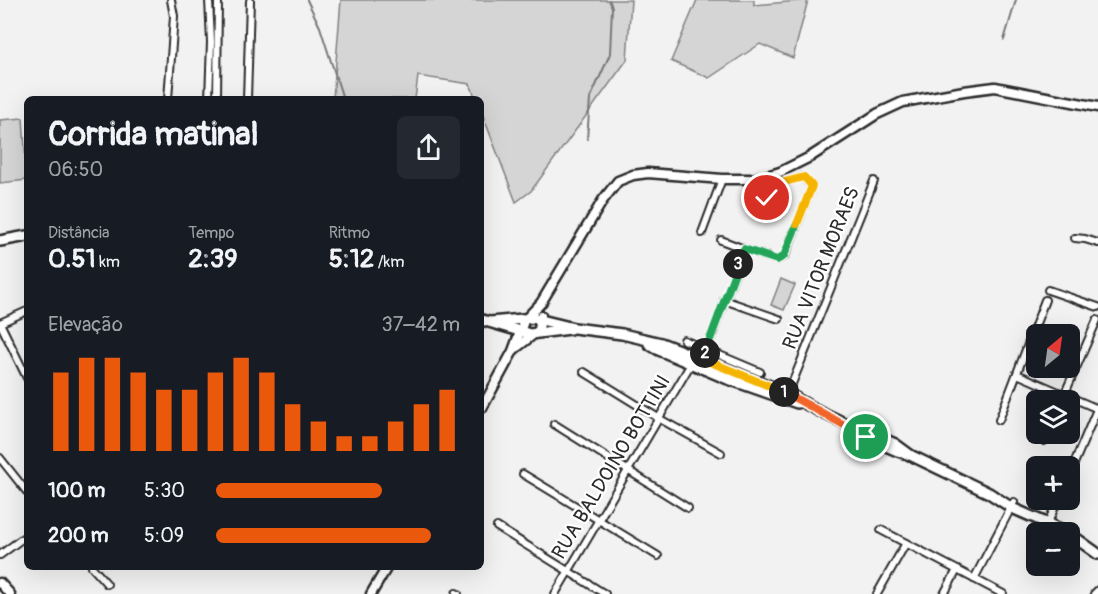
<!DOCTYPE html>
<html lang="pt">
<head>
<meta charset="utf-8">
<style>
	:root { --surface:#171b24; --page:#242831; --text:#f1f3f6; --muted:#9ea1a6; --accent:#ea580c }
	body { margin:0; font-family:Pangolin,sans-serif; background:var(--page); color:var(--text); height:100vh; display:flex; flex-direction:column; font-size:22px; white-space:nowrap }
	* { box-sizing:border-box; margin:0 }
	p { font-size:20px; color:var(--muted) }
	.icon { flex:none; width:33px; height:33px; fill:none; stroke:currentColor; stroke-width:2; stroke-linecap:round; stroke-linejoin:round }
	.map { position:relative; flex:1; overflow:hidden }
	.sheet { position:absolute; left:24px; top:96px; width:460px; height:474px; display:flex; flex-direction:column; background:var(--surface); border-radius:9px; box-shadow:0 6px 24px #0002 }
	.sheet>* { flex:none }
	.needle { width:39px; rotate:29deg }
	.tools { position:absolute; left:1026px; top:324px; display:grid; gap:12px }
	.tools a { display:grid; place-items:center; width:54px; height:54px; border-radius:9px; background:var(--surface); box-shadow:0 6px 24px #0002; font-size:30px }
	.pin { position:absolute; display:grid; place-items:center; width:51px; height:51px; color:#fff; margin:-26px; border:3px solid #fff; border-radius:50%; box-shadow:0 2px 6px #0007 }
	.km { position:absolute; width:30px; height:30px; margin:-15px; border-radius:50%; background:#222; color:#fff; font-size:16px; line-height:30px; text-align:center }
	.round { display:grid; place-items:center; flex:none; width:63px; height:63px; border-radius:9px; background:var(--page) }
	.head { display:flex; align-items:center; justify-content:space-between; height:102px; padding:0 24px }
	h1 { font-size:33px; font-weight:700; line-height:45px }
	.stats { display:grid; grid-template-columns:repeat(3,1fr); gap:9px; height:102px; padding:6px 24px }
	.stats div { display:grid; align-content:center }
	.stats b { font-size:26px; font-weight:700 }
	.stats small { font-size:16px; font-weight:400 }
	.stats p { font-size:16px }
	.chart { height:168px; padding:12px 24px }
	.chart p { display:flex; justify-content:space-between }
	.chart svg { width:100%; height:108px; margin-top:6px; stroke:var(--accent); stroke-width:6 }
	ul { padding:0 24px; list-style:none; font-size:20px }
	li { display:grid; grid-template-columns:96px 72px 1fr; align-items:center; height:45px }
	li i { height:15px; border-radius:8px; background:var(--accent) }
	.map>svg:first-child { display:block }
</style>
</head>
<body>
<div class="map">
<svg width="1098" height="594" viewBox="0 0 1098 594">
	<rect width="100%" height="100%" fill="#f2f2f2"/>
	<filter id="ink" filterUnits="userSpaceOnUse"><feTurbulence type="fractalNoise" baseFrequency=".0167" numOctaves="2"/><feDisplacementMap in="SourceGraphic" scale="12" xChannelSelector="R" yChannelSelector="G"/><feConvolveMatrix kernelMatrix="1 2 1 2 8 2 1 2 1" color-interpolation-filters="sRGB"/></filter>
	<g filter="url(#ink)">
		<g fill="#d5d5d5" stroke="#808080" stroke-width="1.5">
			<path d="M341,0H631L627,60L531,191L516,202L482,113V99H476L470,84L418,76L415,99H333Z"/>
			<path d="M697,0H754V5L808,0L793,58L760,44L709,78L671,61Z"/>
			<path d="M23,118L27,180L0,183V120Z"/>
			<path d="M781,279L795,285L784,310L771,305Z"/>
		</g>
		<g fill="none" stroke-linecap="round" stroke-linejoin="round">
			<g stroke="#787878" stroke-width="2">
				<path d="M307,0L320,27L343,99"/>
				<path d="M1004,40L1016,0"/>
				<path d="M587,139L590,99L610,54L612,7L609,0"/>
			</g>
			<defs>
				<g id="street">
					<path d="M168,99L174,16L171,0"/>
					<path d="M209,99L211,42L209,0"/>
					<path d="M217,99L218,0"/>
					<path d="M247,99L250,1"/>
					<path d="M702,233L722,179"/>
					<path d="M1075,238L1085,239L1098,243"/>
					<path d="M721,240L744,249"/>
					<path d="M1048,290L1098,307"/>
					<path d="M724,300L779,319"/>
					<path d="M0,323L27,378"/>
					<path d="M0,323L27,311"/>
					<path d="M684,340L760,372"/>
					<path d="M703,359L744,249L777,260L785,256L812,186L803,177L773,185L767,198L757,196L754,188"/>
					<path d="M584,372L660,419L721,453"/>
					<path d="M1017,374L1098,409"/>
					<path d="M787,396L874,181"/>
					<path d="M1062,400L1097,320"/>
					<path d="M999,420L1045,300"/>
					<path d="M554,424L688,508"/>
					<path d="M1044,441L1047,434"/>
					<path d="M0,458L27,492"/>
					<path d="M1070,473L1098,407"/>
					<path d="M523,474L658,556"/>
					<path d="M1047,525L1058,500"/>
					<path d="M497,527L605,594"/>
					<path d="M881,530L1003,594"/>
					<path d="M0,555L27,535"/>
					<path d="M92,567L107,584"/>
					<path d="M974,579L1014,502"/>
					<path d="M456,593L458,594"/>
					<path d="M555,594L692,362"/>
					<path d="M877,594L906,543"/>
					<path d="M944,594L957,570"/>
					<path d="M1094,594L1098,590"/>
				</g>
				<g id="secondary">
					<path d="M516,348L539,330L541,316"/>
					<path d="M482,408L513,351L524,321L541,303L603,200L618,181L633,175L648,173L722,179H753L767,176L780,172L810,157L877,114L903,102L964,91L995,87L1098,107"/>
					<path d="M0,583L10,594"/>
					<path d="M371,594L387,567"/>
				</g>
				<g id="primary">
					<path d="M0,241L27,236"/>
					<path d="M482,320L530,334L570,329"/>
					<path d="M490,322L533,318L574,328L622,334L661,343L788,393C805,405 823,413 842,422C865,434 884,448 910,455"/>
					<path d="M649,344L659,350L728,379L797,403"/>
					<path d="M858,428L895,444L910,455L989,493L1012,508L1067,532"/>
					<path d="M1070,534L1098,554"/>
				</g>
			</defs>
			<use href="#street" stroke="#2b2b2b" stroke-width="10"/>
			<use href="#secondary" stroke="#2b2b2b" stroke-width="13"/>
			<use href="#primary" stroke="#2b2b2b" stroke-width="14"/>
			<use href="#street" stroke="#fff" stroke-width="6"/>
			<use href="#secondary" stroke="#fff" stroke-width="8"/>
			<use href="#primary" stroke="#fff" stroke-width="9"/>
		</g>
	</g>
	<g fill="none" stroke-linecap="round" stroke-linejoin="round" filter="url(#ink)">
		<defs>
			<path id="split-1" d="M784,392L866,437"/>
			<path id="split-2" d="M705,353L703,359L784,392"/>
			<path id="split-3" d="M705,353L738,264"/>
			<path id="split-4" d="M738,264L744,249L777,260L784,256L797,224"/>
			<path id="split-5" d="M767,198L773,185L804,177L812,186L797,224"/>
		</defs>
		<use href="#split-1" stroke="#fff" stroke-width="12"/>
		<use href="#split-2" stroke="#fff" stroke-width="12"/>
		<use href="#split-3" stroke="#fff" stroke-width="12"/>
		<use href="#split-4" stroke="#fff" stroke-width="12"/>
		<use href="#split-5" stroke="#fff" stroke-width="12"/>
		<use href="#split-1" stroke="#f0652b" stroke-width="8"/>
		<use href="#split-2" stroke="#f5b400" stroke-width="8"/>
		<use href="#split-3" stroke="#22a559" stroke-width="8"/>
		<use href="#split-4" stroke="#22a559" stroke-width="8"/>
		<use href="#split-5" stroke="#f5b400" stroke-width="8"/>
	</g>
	<g text-anchor="middle" dominant-baseline="central" stroke-width="4.5" stroke-linejoin="round" paint-order="stroke">
		<g font-size="20" fill="#2b2b2b" stroke="#fff">
			<text transform="translate(821 268) rotate(-68)">RUA VITOR MORAES</text>
			<text transform="translate(611 467) rotate(-59)">RUA BALDOINO BOTTINI</text>
		</g>
	</g>
</svg>
<div class="tools">
<a><svg class="needle" viewBox="-14 -14 28 28"><path d="M0-13l5 13h-10z" fill="#e53935"/><path d="M0 13l5-13h-10z" fill="#9ea1a6"/></svg></a>
<a><svg class="icon" aria-label="layers" viewBox="0 0 24 24"><path d="M12 4l9 5-9 5-9-5zM3 14l9 5 9-5"/></svg></a>
<a>+</a>
<a>−</a>
</div>
<div class="pin" style="left:866px;top:437px;background:#1e9e55"><svg class="icon" aria-label="arrive" viewBox="0 0 24 24"><path d="M6 21V4h12l-3 4 3 4H6"/></svg></div>
<div class="pin" style="left:767px;top:198px;background:#d93025"><svg class="icon" aria-label="check" viewBox="0 0 24 24"><path d="M5 12l5 5 9-10"/></svg></div>
<b class="km" style="left:784px;top:392px">1</b>
<b class="km" style="left:705px;top:353px">2</b>
<b class="km" style="left:738px;top:264px">3</b>
<section class="sheet">
<div class="head"><div><h1>Corrida matinal</h1><p>06:50</p></div><a class="round"><svg class="icon" aria-label="share" viewBox="0 0 24 24"><path d="M12 15V3M7 8l5-5 5 5M5 13v7h14v-7"/></svg></a></div>
<div class="stats">
<div><p>Distância</p><b>0.51<small> km</small></b></div>
<div><p>Tempo</p><b>2:39</b></div>
<div><p>Ritmo</p><b>5:12<small> /km</small></b></div>
</div>
<div class="chart"><p><span>Elevação</span>37–42 m</p>
<svg viewBox="0 0 160 44" preserveAspectRatio="none"><path d="M5 44V12M15 44V6M25 44V6M35 44V12M45 44V19M55 44V19M65 44V12M75 44V6M85 44V12M95 44V25M105 44V32M115 44V38M125 44V38M135 44V32M145 44V25M155 44V19"/></svg>
</div>
<ul>
<li><b>100 m</b>5:30<i style="width:68%"></i></li>
<li><b>200 m</b>5:09<i style="width:88%"></i></li>
</ul>
</section>
</div>
</body>
</html>
